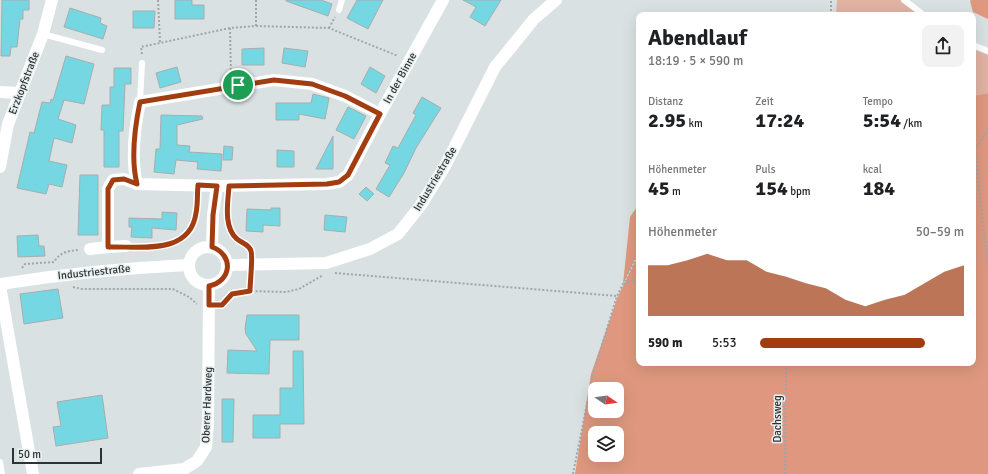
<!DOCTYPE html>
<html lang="de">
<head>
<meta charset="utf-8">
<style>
	:root { --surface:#fff; --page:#f2f2f2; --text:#202124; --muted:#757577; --accent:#a23c11 }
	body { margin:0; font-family:Signika,sans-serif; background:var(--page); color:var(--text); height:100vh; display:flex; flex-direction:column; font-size:15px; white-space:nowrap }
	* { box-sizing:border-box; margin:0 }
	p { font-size:13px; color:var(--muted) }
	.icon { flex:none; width:22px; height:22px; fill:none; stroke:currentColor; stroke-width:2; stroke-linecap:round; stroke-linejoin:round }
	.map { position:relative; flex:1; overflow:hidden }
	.details { position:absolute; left:636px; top:12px; width:340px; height:354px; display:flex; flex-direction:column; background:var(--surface); border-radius:8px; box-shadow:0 4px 16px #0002 }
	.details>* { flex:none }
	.needle { width:26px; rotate:103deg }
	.fabs { position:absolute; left:588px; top:382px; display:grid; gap:8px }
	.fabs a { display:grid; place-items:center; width:36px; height:36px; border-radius:8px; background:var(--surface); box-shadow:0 4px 16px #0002; font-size:20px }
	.scale { position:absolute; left:12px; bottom:10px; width:90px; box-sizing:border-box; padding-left:4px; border:2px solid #2f3233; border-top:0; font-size:11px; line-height:14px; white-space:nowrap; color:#2f3233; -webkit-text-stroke:3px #e7efef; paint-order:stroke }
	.pin { position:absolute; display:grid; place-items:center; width:34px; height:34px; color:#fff; margin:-17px; border:2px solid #fff; border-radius:50%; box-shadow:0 1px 4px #0007 }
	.round { display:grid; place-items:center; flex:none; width:42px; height:42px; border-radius:8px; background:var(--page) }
	.summary { display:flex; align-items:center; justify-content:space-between; height:68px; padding:0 12px }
	h1 { font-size:22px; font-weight:700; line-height:30px }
	.figures { display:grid; grid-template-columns:repeat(3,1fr); gap:6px; height:68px; padding:4px 12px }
	.figures div { display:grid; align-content:center }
	.figures b { font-size:20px; font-weight:700 }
	.figures small { font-size:11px; font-weight:400 }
	.figures p { font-size:11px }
	.chart { height:112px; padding:8px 12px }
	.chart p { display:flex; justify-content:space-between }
	.chart svg { width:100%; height:72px; margin-top:4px; fill:var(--accent); opacity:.7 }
	ul { padding:0 12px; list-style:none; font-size:13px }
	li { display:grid; grid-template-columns:64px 48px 1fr; align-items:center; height:30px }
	li i { height:10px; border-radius:5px; background:var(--accent) }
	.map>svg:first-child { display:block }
</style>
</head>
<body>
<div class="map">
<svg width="988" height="474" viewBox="0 0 988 474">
	<rect width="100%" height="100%" fill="#dae1e2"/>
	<g fill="#e0b3a3">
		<path d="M837,0H902L923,15H836Z"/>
		<path d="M973,49L988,55V93L973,96Z"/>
	</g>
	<g fill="#df987f" fill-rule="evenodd">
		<path d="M971,0H988V19L973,12L970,1Z"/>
		<path d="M988,93V474H575L591,374L618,296L639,254V363H973V96ZM595,389H617V411H595ZM595,433H617V455H595Z"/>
		<path d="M639,204V251L623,284L630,217Z"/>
	</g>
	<g fill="#75d7e1" stroke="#a6aeaf">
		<path d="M2,0H29V10H23V19H20L17,47H11L10,56H1Z"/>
		<path d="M175,0H192V5H204V19H175Z"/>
		<path d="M286,0H321L332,4L328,16L286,1Z"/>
		<path d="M357,0H383L368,29L347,18Z"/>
		<path d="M463,0H501L485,26L470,17L476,7Z"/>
		<path d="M70,8L101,18L100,23L107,26L103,39L64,27Z"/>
		<path d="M133,11H155L154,28H133Z"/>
		<path d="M264,48V65H242V49Z"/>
		<path d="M284,48L308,51L305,67L282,63Z"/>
		<path d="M66,56L94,64L84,104L64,100L58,119L76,125L72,143L54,138L49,161L67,165L62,187L49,184L46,194L17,188L30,132L34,133L42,102L50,103L51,99L53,100Z"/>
		<path d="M177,67L181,82L160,88L156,73Z"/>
		<path d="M370,67L385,76L376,93L361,84Z"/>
		<path d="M114,68H131V84H125L123,131H119V167H104V130H101L102,105H110V87H114Z"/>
		<path d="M313,94L329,98L325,119L299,114V120H276V103H311Z"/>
		<path d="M422,97L441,108L416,148L404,173L389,197L376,189L390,165L385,163L393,146L398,148L416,115L413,113Z"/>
		<path d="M348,107L366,116L354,139L336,130Z"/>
		<path d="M161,115L202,116L203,119L177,125V145L190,146L189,152L222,154L221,171L197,169L198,162L176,160L174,174L154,172L156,149H160Z"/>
		<path d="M333,136V169H316Z"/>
		<path d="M224,146L233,147L232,160H223Z"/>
		<path d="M277,150L294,151V167H277Z"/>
		<path d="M80,175H98V235H78Z"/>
		<path d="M366,187L374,194L367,201L359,194Z"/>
		<path d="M271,208H280V226L263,225V232L246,231L247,209L271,210Z"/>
		<path d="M162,212L177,213L176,230L152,228V238L131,237L132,227H129V218L162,219Z"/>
		<path d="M325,215L347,217L345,232L324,230Z"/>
		<path d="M38,235L39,246H44L45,256L18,257L17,236Z"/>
		<path d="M58,289L63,318L24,324L20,294Z"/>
		<path d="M247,315H299V340H270L269,374L227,373L228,350L257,351L246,334L245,329Z"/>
		<path d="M293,351H303L304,424H280V438H253V415H280V388H293Z"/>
		<path d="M102,395L108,438L56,446L53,427L61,426L57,402Z"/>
		<path d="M222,399H234L233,442H222Z"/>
	</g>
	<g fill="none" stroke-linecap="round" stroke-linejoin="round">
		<g stroke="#a1a7a8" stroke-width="2" stroke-dasharray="2 2" stroke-linecap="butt">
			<path d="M158,0L160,42"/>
			<path d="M831,15V0"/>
			<path d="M256,26V0"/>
			<path d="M230,28L231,75"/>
			<path d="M329,28L335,17"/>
			<path d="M142,54L141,47L230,28L256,26L329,28L398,56"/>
			<path d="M988,129L975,150L988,270"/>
			<path d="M228,202C227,211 227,223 230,231C235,241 251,243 251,254"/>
			<path d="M137,246C178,248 195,240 197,197"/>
			<path d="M22,268L25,264L54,262C60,252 68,251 78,250"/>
			<path d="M335,273L617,296"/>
			<path d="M624,284L639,278"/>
			<path d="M73,287L82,289H173L189,297L197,304"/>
			<path d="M250,291L251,276"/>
			<path d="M221,305L232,293L250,291L286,292L299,289L323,275"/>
			<path d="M573,474L593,374L617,296L639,252"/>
			<path d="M785,474L786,363"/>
		</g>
		<g stroke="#fff" stroke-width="6">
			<path d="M904,0L924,15"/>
			<path d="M339,10L342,0"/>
			<path d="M43,34L102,50"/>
			<path d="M973,45L988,51"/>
			<path d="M140,102L142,63"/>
			<path d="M0,462L2,474"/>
		</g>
		<g stroke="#fff" stroke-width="12">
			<path d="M0,92L20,93"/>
			<path d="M0,167L8,124L43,34L52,0"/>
			<path d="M137,184C131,160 135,126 140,102L274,80L312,84L345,96L380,114"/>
			<circle cx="208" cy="266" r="19"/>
			<path d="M108,247L126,246"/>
			<path d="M212,247L213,215L217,186L327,184L339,182L348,175L380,114L443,0"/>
			<path d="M90,249L108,247V189L113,180L124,179L137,184L217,186"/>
			<path d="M227,265L326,263L370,249L398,234L421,205L445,166L495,67L534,19L556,0"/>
			<path d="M0,284C63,274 125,268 188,265"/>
			<path d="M0,286L33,474"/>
			<path d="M139,474L184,469L197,461L206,447L208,423L209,286"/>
		</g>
	</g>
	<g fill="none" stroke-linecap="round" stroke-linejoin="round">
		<defs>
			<path id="route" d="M274,80L312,84L345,96L380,114L348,175L339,182L327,184L229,186C228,202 223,227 237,239C241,243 249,244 251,251C253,257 250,283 250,291L232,294L222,305H209V286C232,281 234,255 212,247L213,215L217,186L198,185C197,195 198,204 196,213C190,256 139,246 108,247V189L113,180L124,179L137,184C131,160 135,126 140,102Z"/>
		</defs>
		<use href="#route" stroke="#fff" stroke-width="8"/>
		<use href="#route" stroke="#a23c11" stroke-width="5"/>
	</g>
	<g text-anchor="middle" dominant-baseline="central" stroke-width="3" stroke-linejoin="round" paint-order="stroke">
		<g font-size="11" fill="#2f3233" stroke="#e7efef">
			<text transform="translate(400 78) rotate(-61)">In der Binne</text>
			<text transform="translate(24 83) rotate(-69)">Erzkopfstraße</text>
			<text transform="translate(435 179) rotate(-59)">Industriestraße</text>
			<text transform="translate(94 272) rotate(-6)">Industriestraße</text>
			<text transform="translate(207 405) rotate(-88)">Oberer Hardweg</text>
			<text transform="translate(777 419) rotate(-90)">Dachsweg</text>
		</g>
	</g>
</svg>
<div class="fabs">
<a><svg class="needle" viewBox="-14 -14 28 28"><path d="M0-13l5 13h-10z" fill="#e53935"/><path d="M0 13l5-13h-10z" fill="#757577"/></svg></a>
<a><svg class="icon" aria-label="layers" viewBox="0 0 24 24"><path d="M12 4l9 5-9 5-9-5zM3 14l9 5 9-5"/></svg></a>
</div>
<div class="scale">50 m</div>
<div class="pin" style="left:238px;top:85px;background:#1e9e55"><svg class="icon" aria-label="arrive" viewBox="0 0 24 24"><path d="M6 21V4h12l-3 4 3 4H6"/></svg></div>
<section class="details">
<div class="summary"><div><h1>Abendlauf</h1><p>18:19 · 5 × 590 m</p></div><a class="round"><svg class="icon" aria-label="share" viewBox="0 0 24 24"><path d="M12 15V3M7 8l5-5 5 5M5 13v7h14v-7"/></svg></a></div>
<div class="figures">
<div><p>Distanz</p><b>2.95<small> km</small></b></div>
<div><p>Zeit</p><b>17:24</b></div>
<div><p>Tempo</p><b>5:54<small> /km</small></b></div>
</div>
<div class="figures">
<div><p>Höhenmeter</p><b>45<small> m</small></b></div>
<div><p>Puls</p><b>154<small> bpm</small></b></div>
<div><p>kcal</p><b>184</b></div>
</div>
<div class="chart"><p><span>Höhenmeter</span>50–59 m</p>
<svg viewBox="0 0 160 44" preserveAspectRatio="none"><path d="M0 44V13L10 13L20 10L30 6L40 10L50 10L60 17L70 20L80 24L90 27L100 34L110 38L120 34L130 31L140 24L150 17L160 13V44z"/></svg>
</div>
<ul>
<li><b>590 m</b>5:53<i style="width:81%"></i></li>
</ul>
</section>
</div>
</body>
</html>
